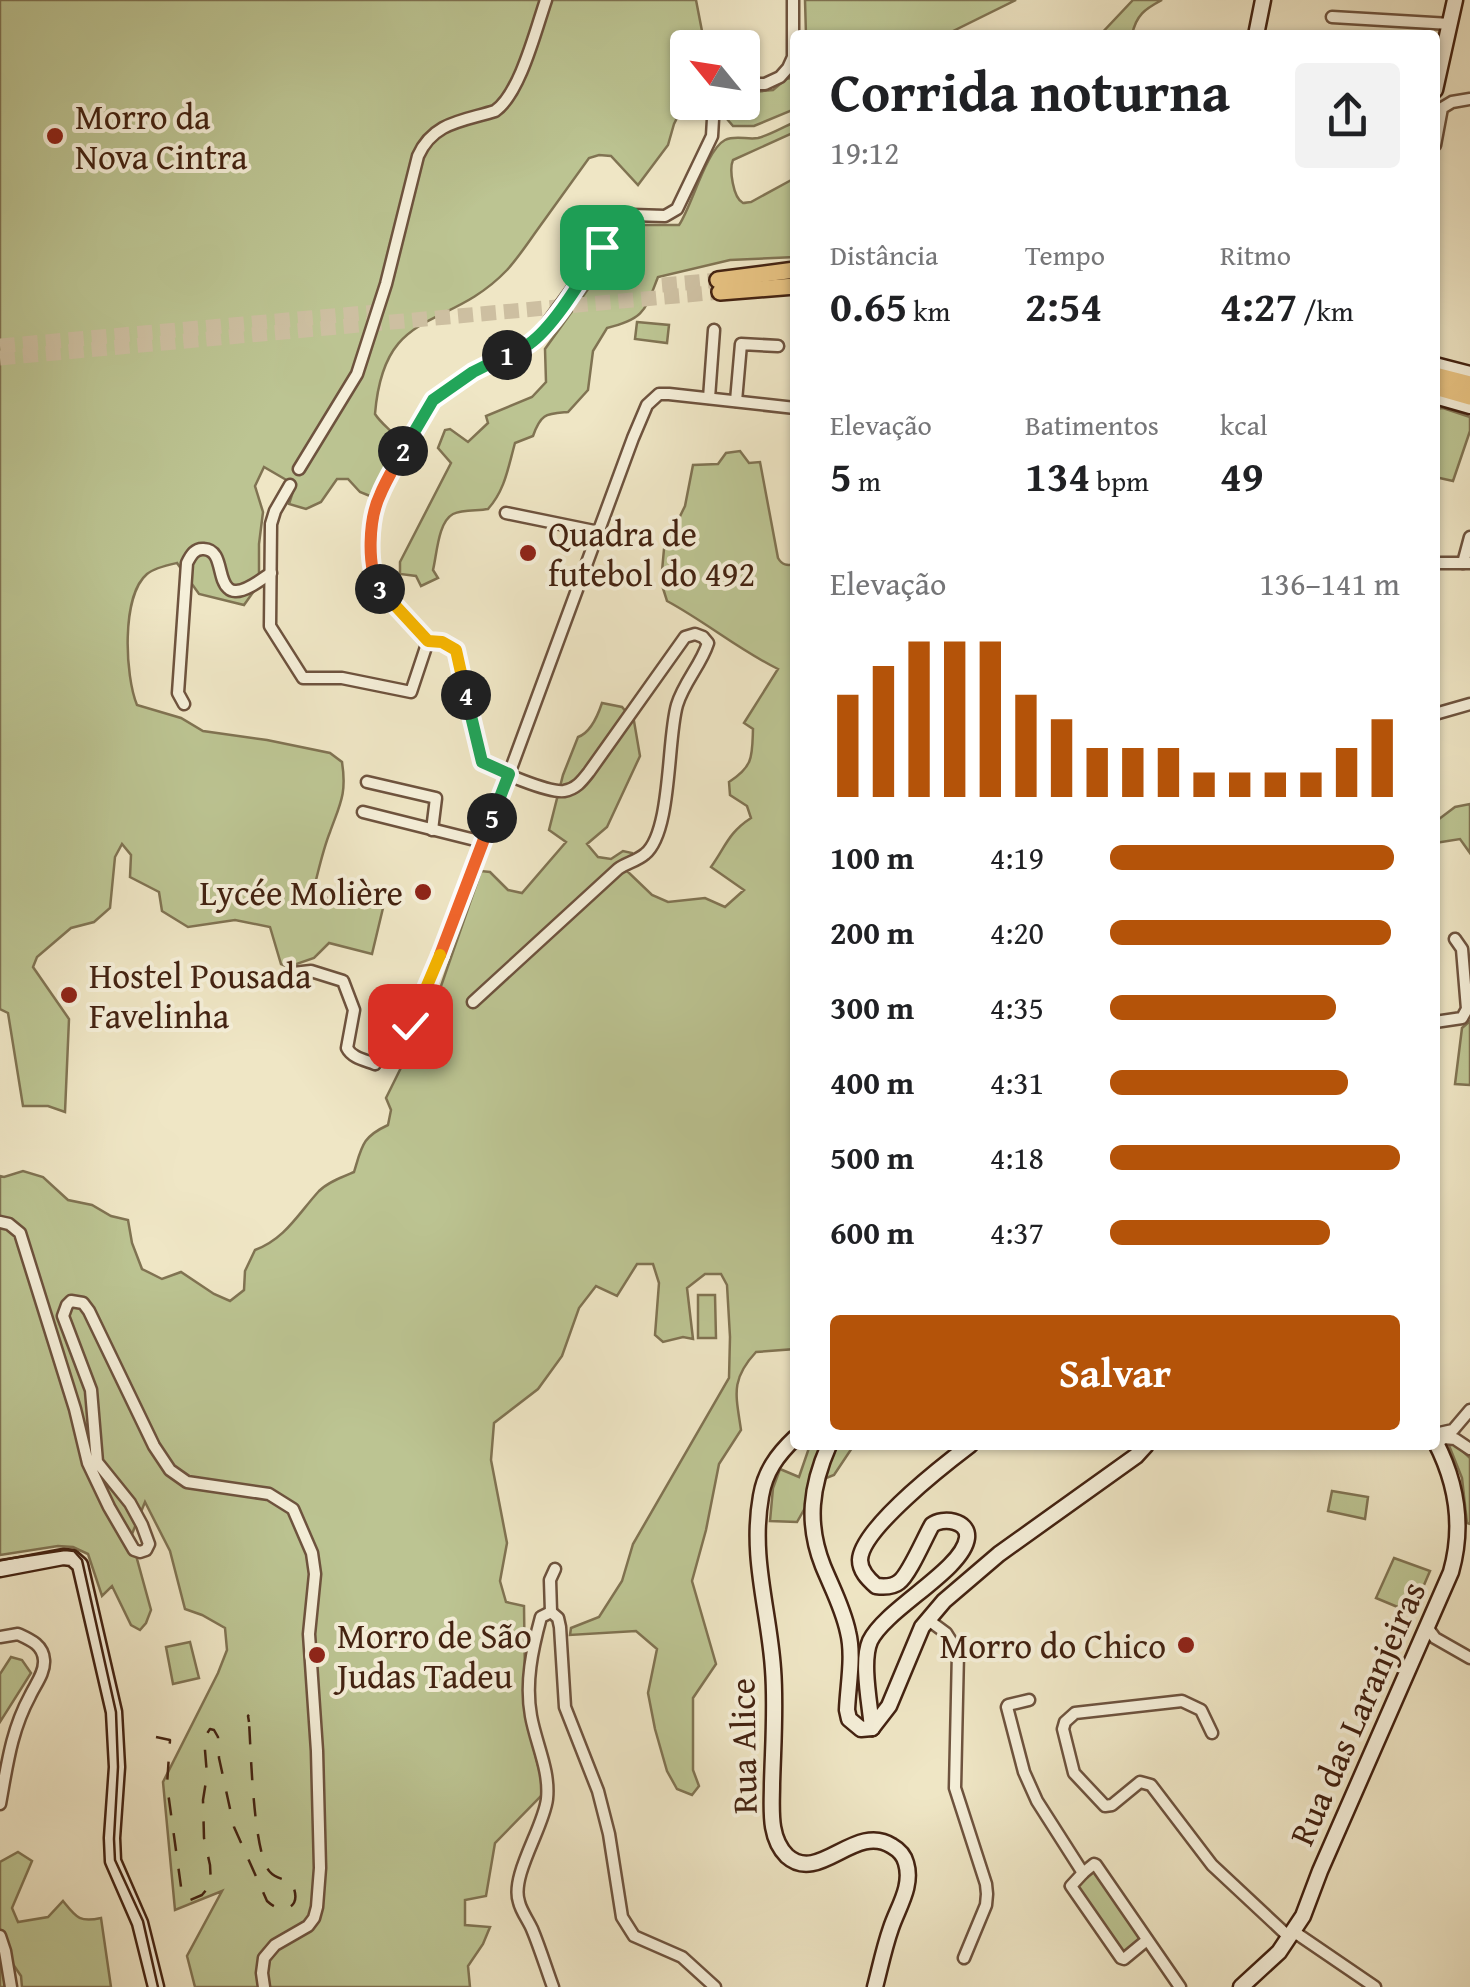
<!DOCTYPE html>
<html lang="pt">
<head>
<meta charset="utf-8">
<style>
	:root { --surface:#fff; --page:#f2f2f2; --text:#202124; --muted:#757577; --accent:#b45309 }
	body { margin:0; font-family:"Gentium Book Plus",serif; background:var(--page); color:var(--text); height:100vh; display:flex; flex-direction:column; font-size:38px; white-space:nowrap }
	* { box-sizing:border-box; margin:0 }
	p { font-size:32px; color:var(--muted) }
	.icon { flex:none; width:55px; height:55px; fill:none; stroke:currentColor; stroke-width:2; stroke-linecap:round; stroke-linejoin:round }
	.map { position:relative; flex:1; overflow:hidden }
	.sheet { position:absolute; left:790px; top:30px; width:650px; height:1420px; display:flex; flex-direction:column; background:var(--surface); border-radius:10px; box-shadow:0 2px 8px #0004 }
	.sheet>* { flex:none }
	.needle { width:65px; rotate:300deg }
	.fabs { position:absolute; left:670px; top:30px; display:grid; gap:20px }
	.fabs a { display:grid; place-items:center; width:90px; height:90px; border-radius:10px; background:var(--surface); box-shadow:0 2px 8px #0004; font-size:50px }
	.pin { position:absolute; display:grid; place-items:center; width:85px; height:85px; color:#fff; margin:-42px; border-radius:20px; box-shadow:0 5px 15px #0006 }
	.km { position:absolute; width:50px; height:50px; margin:-25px; border-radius:50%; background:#222; color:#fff; font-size:28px; line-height:50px; text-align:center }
	.round { display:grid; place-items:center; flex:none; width:105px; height:105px; border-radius:10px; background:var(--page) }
	.headline { display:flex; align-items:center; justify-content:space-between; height:170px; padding:0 40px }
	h1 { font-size:55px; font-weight:800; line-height:75px }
	.figures { display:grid; grid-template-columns:repeat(3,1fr); gap:15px; height:170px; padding:10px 40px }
	.figures div { display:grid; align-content:center }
	.figures b { font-size:42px; font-weight:800 }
	.figures small { font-size:28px; font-weight:400 }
	.figures p { font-size:28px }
	.chart { height:280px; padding:20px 40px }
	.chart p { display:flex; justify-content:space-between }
	.chart svg { width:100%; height:180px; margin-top:10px; stroke:var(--accent); stroke-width:6 }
	.action { display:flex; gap:20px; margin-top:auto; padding:20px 40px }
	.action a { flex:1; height:115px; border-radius:10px; background:var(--accent); color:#fff; font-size:40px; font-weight:800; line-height:115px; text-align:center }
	ul { padding:0 40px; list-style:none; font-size:32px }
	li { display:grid; grid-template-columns:160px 120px 1fr; align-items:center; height:75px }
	li i { height:25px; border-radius:12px; background:var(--accent) }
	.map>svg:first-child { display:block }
</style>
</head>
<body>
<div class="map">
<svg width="1470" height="1987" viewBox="0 0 1470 1987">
	<rect width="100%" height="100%" fill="#efe6c5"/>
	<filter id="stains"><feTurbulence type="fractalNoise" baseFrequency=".002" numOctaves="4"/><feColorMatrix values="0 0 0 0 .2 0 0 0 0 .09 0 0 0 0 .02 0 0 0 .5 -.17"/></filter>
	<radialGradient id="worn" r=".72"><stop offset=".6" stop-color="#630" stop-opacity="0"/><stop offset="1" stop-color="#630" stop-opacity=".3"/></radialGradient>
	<g fill="#bcc492" stroke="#807352" stroke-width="2.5">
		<path d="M0,0H696L702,31L701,47L688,48L687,98L674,124L668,145L638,185L611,156L599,155L589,158C571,183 553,208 535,233C526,246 517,259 507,270C447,333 384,304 375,414C382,425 393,431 399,441L377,491L370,496L360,492L348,479H337L321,502L306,509L289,504L295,485L264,467L255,486L263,512L259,544V584L244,605L199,594L177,563C168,565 154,568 147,574C121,596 125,676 137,705L181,718L203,731L267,740L330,753L342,762C347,794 340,804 330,832C322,852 318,874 312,895L383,908L372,954L329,943L314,958L288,967L281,964L270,927L235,920L188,927L162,911L159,892L130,877L131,855L122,844L115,857L110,908L94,922L71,928L37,957L33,967L69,1019L65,1112L48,1106H23L8,1013L0,1009Z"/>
		<path d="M805,0H1016L945,35H806Z"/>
		<path d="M1133,0H1162C1145,9 1136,15 1132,35H1100Z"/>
		<path d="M795,77V109L754,126H733L721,112L723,103L742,102L743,93L773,90L786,79Z"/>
		<path d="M795,122V132L733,160C729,169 733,198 743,203C746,203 748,202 751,202L795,178V257L730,260L658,277C645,310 645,319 607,328L593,351L588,390L568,412C546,414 541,413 533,436L515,443C508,468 505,490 488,509C478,511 463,509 453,514C438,522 437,554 433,570L438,578L421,586L416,576L400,574V562L451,463L438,448L445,430L450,429L468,442L488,423L486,416L532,397L546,382L545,349L624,239L641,225H679C692,206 706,150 725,140C735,135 748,140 758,138C770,135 783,127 795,122Z"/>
		<path d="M637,322L669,325L667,343L635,339Z"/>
		<path d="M1443,408L1470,417V431L1453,481L1435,477V409Z"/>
		<path d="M740,451L749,463L760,462L778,558C782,565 787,566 795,564V1349L756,1352C730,1380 736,1395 741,1430L719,1464L706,1530L692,1581L716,1664L693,1698V1770L699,1786L692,1795L677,1789L667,1771L655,1729L648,1693L657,1649L636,1631L570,1635L571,1628L599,1617L622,1581L633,1544L729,1378L730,1337L727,1285L721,1274H705L687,1288L693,1339L683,1337L663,1342L655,1335L659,1283L653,1264H637L617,1296L596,1286L579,1308L562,1356L538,1389L494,1423L491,1460L507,1543L500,1581L506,1602L524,1606L525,1681L530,1735L545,1792L495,1843L486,1896L465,1900V1925L490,1927L483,1944L468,1966L470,1987H195L187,1956L222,1891L175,1910L163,1782L218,1673L227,1650L225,1628L202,1615L185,1609L170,1551L145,1502L132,1534L134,1548L151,1610L146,1623L140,1630L131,1625L112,1586L102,1596L88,1554L73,1547L58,1546L0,1555V1176L4,1177L23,1171L43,1177L68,1200L92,1205L111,1216L128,1220L132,1243L142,1269L162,1279L181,1272L214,1294L230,1301L244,1290L245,1271L255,1250C285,1239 298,1214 319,1191C328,1182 342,1177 354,1172C362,1146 362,1137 388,1125L391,1110L386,1098L440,989L481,871L490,872L508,890L522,893L566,842L549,830L563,775L578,737C590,733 598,715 602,703L622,707L634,721L640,756L607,827L587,844L598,857L611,859L623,851L632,853L635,864L627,871L652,895L668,902L705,898L725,907L744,890L711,867C726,846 728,833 751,818L747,806L730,795L729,782C754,766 752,756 753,729L744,723L778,669C739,650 706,622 667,601L661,582L664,549L685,506L693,465L718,464L726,453Z"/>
		<path d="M1470,804V853L1460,839L1435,843V822L1455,807Z"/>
		<path d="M1470,1021V1085L1455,1084L1462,1028Z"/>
		<path d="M698,1295H715L716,1338H698Z"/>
		<path d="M1451,1440L1470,1458V1524L1467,1523L1462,1478L1448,1443Z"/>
		<path d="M808,1445H854L834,1475L821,1480L797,1522L770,1521L773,1488L780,1469L799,1477L809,1448Z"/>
		<path d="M1332,1491L1368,1497L1365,1519L1328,1511Z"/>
		<path d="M1394,1558L1430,1571L1412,1613L1376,1598Z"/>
		<path d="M190,1642L199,1678L173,1684L166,1647Z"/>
		<path d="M11,1657L22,1660L31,1673L0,1722V1674Z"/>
		<path d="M18,1852L32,1861L12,1908L18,1922L48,1917L63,1901C76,1917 79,1923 101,1918L111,1987H22L21,1976L6,1954L8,1987H0V1862Z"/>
		<path d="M1093,1864L1147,1937L1121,1956L1069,1882Z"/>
	</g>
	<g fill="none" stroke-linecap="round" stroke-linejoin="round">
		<g stroke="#cdbfa1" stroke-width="15" stroke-dasharray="15 8" stroke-linecap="butt">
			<path d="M662,285L718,280"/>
			<path d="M0,346L376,312"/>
			<path d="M0,358L720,292"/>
		</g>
		<defs>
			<g id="street">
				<path d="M1332,17L1450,24"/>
				<path d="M742,84H765L780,77L788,68L793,57V0"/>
				<path d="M1435,145L1442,108L1452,102L1470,99"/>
				<path d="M709,398L714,330"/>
				<path d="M736,401L741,344L778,346"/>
				<path d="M299,469L357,374L386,284L418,156C433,122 463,121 495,111C520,94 536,29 546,0"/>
				<path d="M290,485L275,511L271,524L270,626L303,678H342L411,692L428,641L378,587L373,570L371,539L378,499L417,424L433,399L473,372L528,345L538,336L618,226L632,215L665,216L677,209L712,136L714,102"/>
				<path d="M506,513L599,532"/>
				<path d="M1435,563H1470"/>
				<path d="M1463,563L1470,537"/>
				<path d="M428,641H442L456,650L482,762C497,771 548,793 564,791C576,789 582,781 589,772L685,637L695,634L703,637L708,643C701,665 684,682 677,705C667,739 672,832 645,854C637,861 626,863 618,869L473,1002"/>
				<path d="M184,704L178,693L187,563C191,555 195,548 204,549C223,550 217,578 228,588C230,590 232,591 235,591C246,592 262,579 271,573"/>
				<path d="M1435,714L1470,704"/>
				<path d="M367,782L436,798L432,830"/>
				<path d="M363,812L483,842"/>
				<path d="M293,973L311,971L343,981L354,1010L347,1048C352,1058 365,1060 375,1064L400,1029L413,1023L509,774L633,438L647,405L659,394H669L795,408"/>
				<path d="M1435,1022L1462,1018L1467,1009L1462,949L1455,939"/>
				<path d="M0,1222L9,1224L20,1233L75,1409L88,1463L109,1507L134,1550L140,1552L146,1550L149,1544L142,1525L130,1503L97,1462L91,1390L63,1316L67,1305L71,1301L83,1303L89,1311L154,1446L170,1470L187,1482L269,1494L293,1509L312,1553L315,1574L309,1634L317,1751L320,1868L317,1907L314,1918L308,1926L275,1945L264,1958L262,1973L264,1987"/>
				<path d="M1435,1434L1453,1430L1470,1410"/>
				<path d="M1440,1441L1444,1438L1455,1439L1470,1449"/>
				<path d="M551,1612L550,1580L555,1569"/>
				<path d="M927,1619L946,1633L958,1652L955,1788L986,1884L987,1894L986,1905L964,1958"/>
				<path d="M1427,1627L1435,1638L1470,1658"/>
				<path d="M0,1637L18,1634C31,1640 43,1645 44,1660C45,1673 35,1685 30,1696C11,1731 7,1766 0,1804"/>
				<path d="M1029,1700L1008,1705L1007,1707L1024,1772L1037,1801L1083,1873L1094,1864L1096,1865L1180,1987"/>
				<path d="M1212,1733L1201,1710L1182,1701L1075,1713L1065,1722L1063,1729L1074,1773L1105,1806L1112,1805L1140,1782L1151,1785L1212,1865L1289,1937"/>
				<path d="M1083,1873L1071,1886L1121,1958L1124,1959L1147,1940"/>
				<path d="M1293,1931L1375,1987"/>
				<path d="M0,1936L5,1951L11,1987"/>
				<path d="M553,1987C546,1968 540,1948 532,1929C528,1920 521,1911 519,1902C510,1876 544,1827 547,1799C550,1770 536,1744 531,1716C525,1683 532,1650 541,1617L551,1612L558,1618L560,1627L565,1707L598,1791L609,1834L622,1917L634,1936L682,1957L715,1987"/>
			</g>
			<g id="secondary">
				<path d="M1256,35L1263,0"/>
				<path d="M1435,90L1455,0"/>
				<path d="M1435,365L1470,374"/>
				<path d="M1435,396L1470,406"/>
				<path d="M795,1438C777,1455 765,1472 761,1496C750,1557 769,1610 773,1669C776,1707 773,1746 772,1784C772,1808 768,1837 787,1856C819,1885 855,1822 892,1846C899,1850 904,1855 906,1863C913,1886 898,1907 891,1928C884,1948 880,1968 875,1987"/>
				<path d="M829,1445C811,1486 806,1523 823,1566C832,1588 843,1608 848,1632C854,1656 848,1685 847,1710L849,1719L861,1729L872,1728"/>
				<path d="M0,1569L63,1557L72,1558L80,1565L114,1712L117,1767L112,1838L113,1861L140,1923L156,1987"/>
				<path d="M872,1728C870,1704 861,1662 870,1641C885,1609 963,1570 967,1538C969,1520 942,1517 932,1525C925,1537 909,1575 899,1582C893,1587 884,1587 876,1586C868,1579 860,1571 860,1560C861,1529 945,1464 970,1445"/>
				<path d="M872,1728L889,1706L922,1627L944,1601L999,1554L1136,1456L1146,1445"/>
				<path d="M1241,1987L1279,1952L1303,1916L1320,1871L1451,1572C1464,1526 1457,1483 1435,1441"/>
			</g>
			<g id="primary">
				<path d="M718,280L795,270"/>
				<path d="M720,292L795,286"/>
				<path d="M1435,375L1470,384"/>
				<path d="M1435,387L1470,397"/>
			</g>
		</defs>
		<use href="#street" stroke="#6e533e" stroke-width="15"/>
		<use href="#secondary" stroke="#432211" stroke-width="19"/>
		<use href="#primary" stroke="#432211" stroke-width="20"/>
		<use href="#street" stroke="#f5efd9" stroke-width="10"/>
		<use href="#secondary" stroke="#f5efd9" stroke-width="14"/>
		<use href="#primary" stroke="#e8c382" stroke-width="15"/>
		<path stroke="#432211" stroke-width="2.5" d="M0,1560L65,1550L74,1551L82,1560L116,1712L118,1767L114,1839L115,1860L143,1921L158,1987"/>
		<path stroke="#432211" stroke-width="2.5" stroke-dasharray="18 18" stroke-linecap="butt" d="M156,1737L170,1740L167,1785L182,1894L190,1900L202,1895L211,1884L210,1865L204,1838L203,1800L207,1775L204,1738L210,1729L214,1730L218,1737L219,1758L234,1827L267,1901C285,1918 304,1905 291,1882C284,1879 275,1878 270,1872C253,1854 251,1750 249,1722L253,1716L251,1713L248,1716L249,1722"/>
	</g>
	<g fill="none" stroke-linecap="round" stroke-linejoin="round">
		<defs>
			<path id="split-1" d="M507,355C514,352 522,348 529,344C555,326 584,275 602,247"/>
			<path id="split-2" d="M403,451L433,400L473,372L507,355"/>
			<path id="split-3" d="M380,589C366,567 369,518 380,495C386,480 395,466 403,451"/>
			<path id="split-4" d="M380,589L428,641L442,642L456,650L466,695"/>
			<path id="split-5" d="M466,695L482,762L509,774L492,818"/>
			<path id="split-6" d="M440,955L492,818"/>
			<path id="split-7" d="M410,1026L440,955"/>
		</defs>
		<use href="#split-1" stroke="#fff" stroke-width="20"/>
		<use href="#split-2" stroke="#fff" stroke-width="20"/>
		<use href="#split-3" stroke="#fff" stroke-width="20"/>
		<use href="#split-4" stroke="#fff" stroke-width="20"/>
		<use href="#split-5" stroke="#fff" stroke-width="20"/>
		<use href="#split-6" stroke="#fff" stroke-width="20"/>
		<use href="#split-7" stroke="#fff" stroke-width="20"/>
		<use href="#split-1" stroke="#22a559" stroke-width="12"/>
		<use href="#split-2" stroke="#22a559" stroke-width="12"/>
		<use href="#split-3" stroke="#f0652b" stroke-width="12"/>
		<use href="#split-4" stroke="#f5b400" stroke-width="12"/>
		<use href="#split-5" stroke="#22a559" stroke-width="12"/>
		<use href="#split-6" stroke="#f0652b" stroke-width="12"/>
		<use href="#split-7" stroke="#f5b400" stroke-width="12"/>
	</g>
	<g fill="#8f2418" stroke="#f5efd9" stroke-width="4">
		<circle cx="55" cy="136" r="10"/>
		<circle cx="528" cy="553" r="10"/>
		<circle cx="423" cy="892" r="10"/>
		<circle cx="69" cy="995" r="10"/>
		<circle cx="1186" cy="1645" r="10"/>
		<circle cx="317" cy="1655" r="10"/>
	</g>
	<g text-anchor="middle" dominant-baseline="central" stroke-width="8" stroke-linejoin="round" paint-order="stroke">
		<g font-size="35" fill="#432211" stroke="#f5efd9" text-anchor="start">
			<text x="75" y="116">Morro da<tspan x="75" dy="40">Nova Cintra</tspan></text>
			<text x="548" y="533">Quadra de<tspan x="548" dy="40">futebol do 492</tspan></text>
			<text x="403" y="892" text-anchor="end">Lycée Molière</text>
			<text x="89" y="975">Hostel Pousada<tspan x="89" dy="40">Favelinha</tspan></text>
			<text x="337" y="1635">Morro de São<tspan x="337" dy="40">Judas Tadeu</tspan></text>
			<text x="1166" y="1645" text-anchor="end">Morro do Chico</text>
		</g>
		<g font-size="35" fill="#432211" stroke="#f5efd9">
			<text transform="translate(1357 1713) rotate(-66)">Rua das Laranjeiras</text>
			<text transform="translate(743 1746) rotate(-91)">Rua Alice</text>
		</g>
	</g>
	<rect width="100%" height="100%" filter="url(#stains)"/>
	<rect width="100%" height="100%" fill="url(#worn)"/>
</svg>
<div class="fabs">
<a><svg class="needle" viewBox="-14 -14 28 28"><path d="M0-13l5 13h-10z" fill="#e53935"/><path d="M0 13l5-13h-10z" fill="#757577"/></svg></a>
</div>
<div class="pin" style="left:602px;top:247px;background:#1e9e55"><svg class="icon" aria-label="arrive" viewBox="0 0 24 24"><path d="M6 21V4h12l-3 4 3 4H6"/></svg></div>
<div class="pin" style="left:410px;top:1026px;background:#d93025"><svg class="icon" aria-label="check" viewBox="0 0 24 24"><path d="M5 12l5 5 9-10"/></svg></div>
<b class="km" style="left:507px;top:355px">1</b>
<b class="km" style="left:403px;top:451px">2</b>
<b class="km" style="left:380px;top:589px">3</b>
<b class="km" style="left:466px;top:695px">4</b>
<b class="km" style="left:492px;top:818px">5</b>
<section class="sheet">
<div class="headline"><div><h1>Corrida noturna</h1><p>19:12</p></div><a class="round"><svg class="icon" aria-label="share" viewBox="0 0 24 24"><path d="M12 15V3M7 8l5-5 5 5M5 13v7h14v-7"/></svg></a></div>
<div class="figures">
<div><p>Distância</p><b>0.65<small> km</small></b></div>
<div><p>Tempo</p><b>2:54</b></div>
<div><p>Ritmo</p><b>4:27<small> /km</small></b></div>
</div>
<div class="figures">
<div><p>Elevação</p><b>5<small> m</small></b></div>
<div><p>Batimentos</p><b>134<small> bpm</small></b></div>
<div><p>kcal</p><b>49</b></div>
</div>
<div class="chart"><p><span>Elevação</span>136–141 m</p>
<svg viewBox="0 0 160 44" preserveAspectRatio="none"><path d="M5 44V19M15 44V12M25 44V6M35 44V6M45 44V6M55 44V19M65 44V25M75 44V32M85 44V32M95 44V32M105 44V38M115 44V38M125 44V38M135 44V38M145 44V32M155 44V25"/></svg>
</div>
<ul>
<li><b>100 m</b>4:19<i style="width:98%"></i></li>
<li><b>200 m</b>4:20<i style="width:97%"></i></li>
<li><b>300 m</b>4:35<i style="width:78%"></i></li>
<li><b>400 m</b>4:31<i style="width:82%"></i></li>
<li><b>500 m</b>4:18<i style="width:100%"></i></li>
<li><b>600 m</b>4:37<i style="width:76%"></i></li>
</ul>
<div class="action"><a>Salvar</a></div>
</section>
</div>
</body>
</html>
